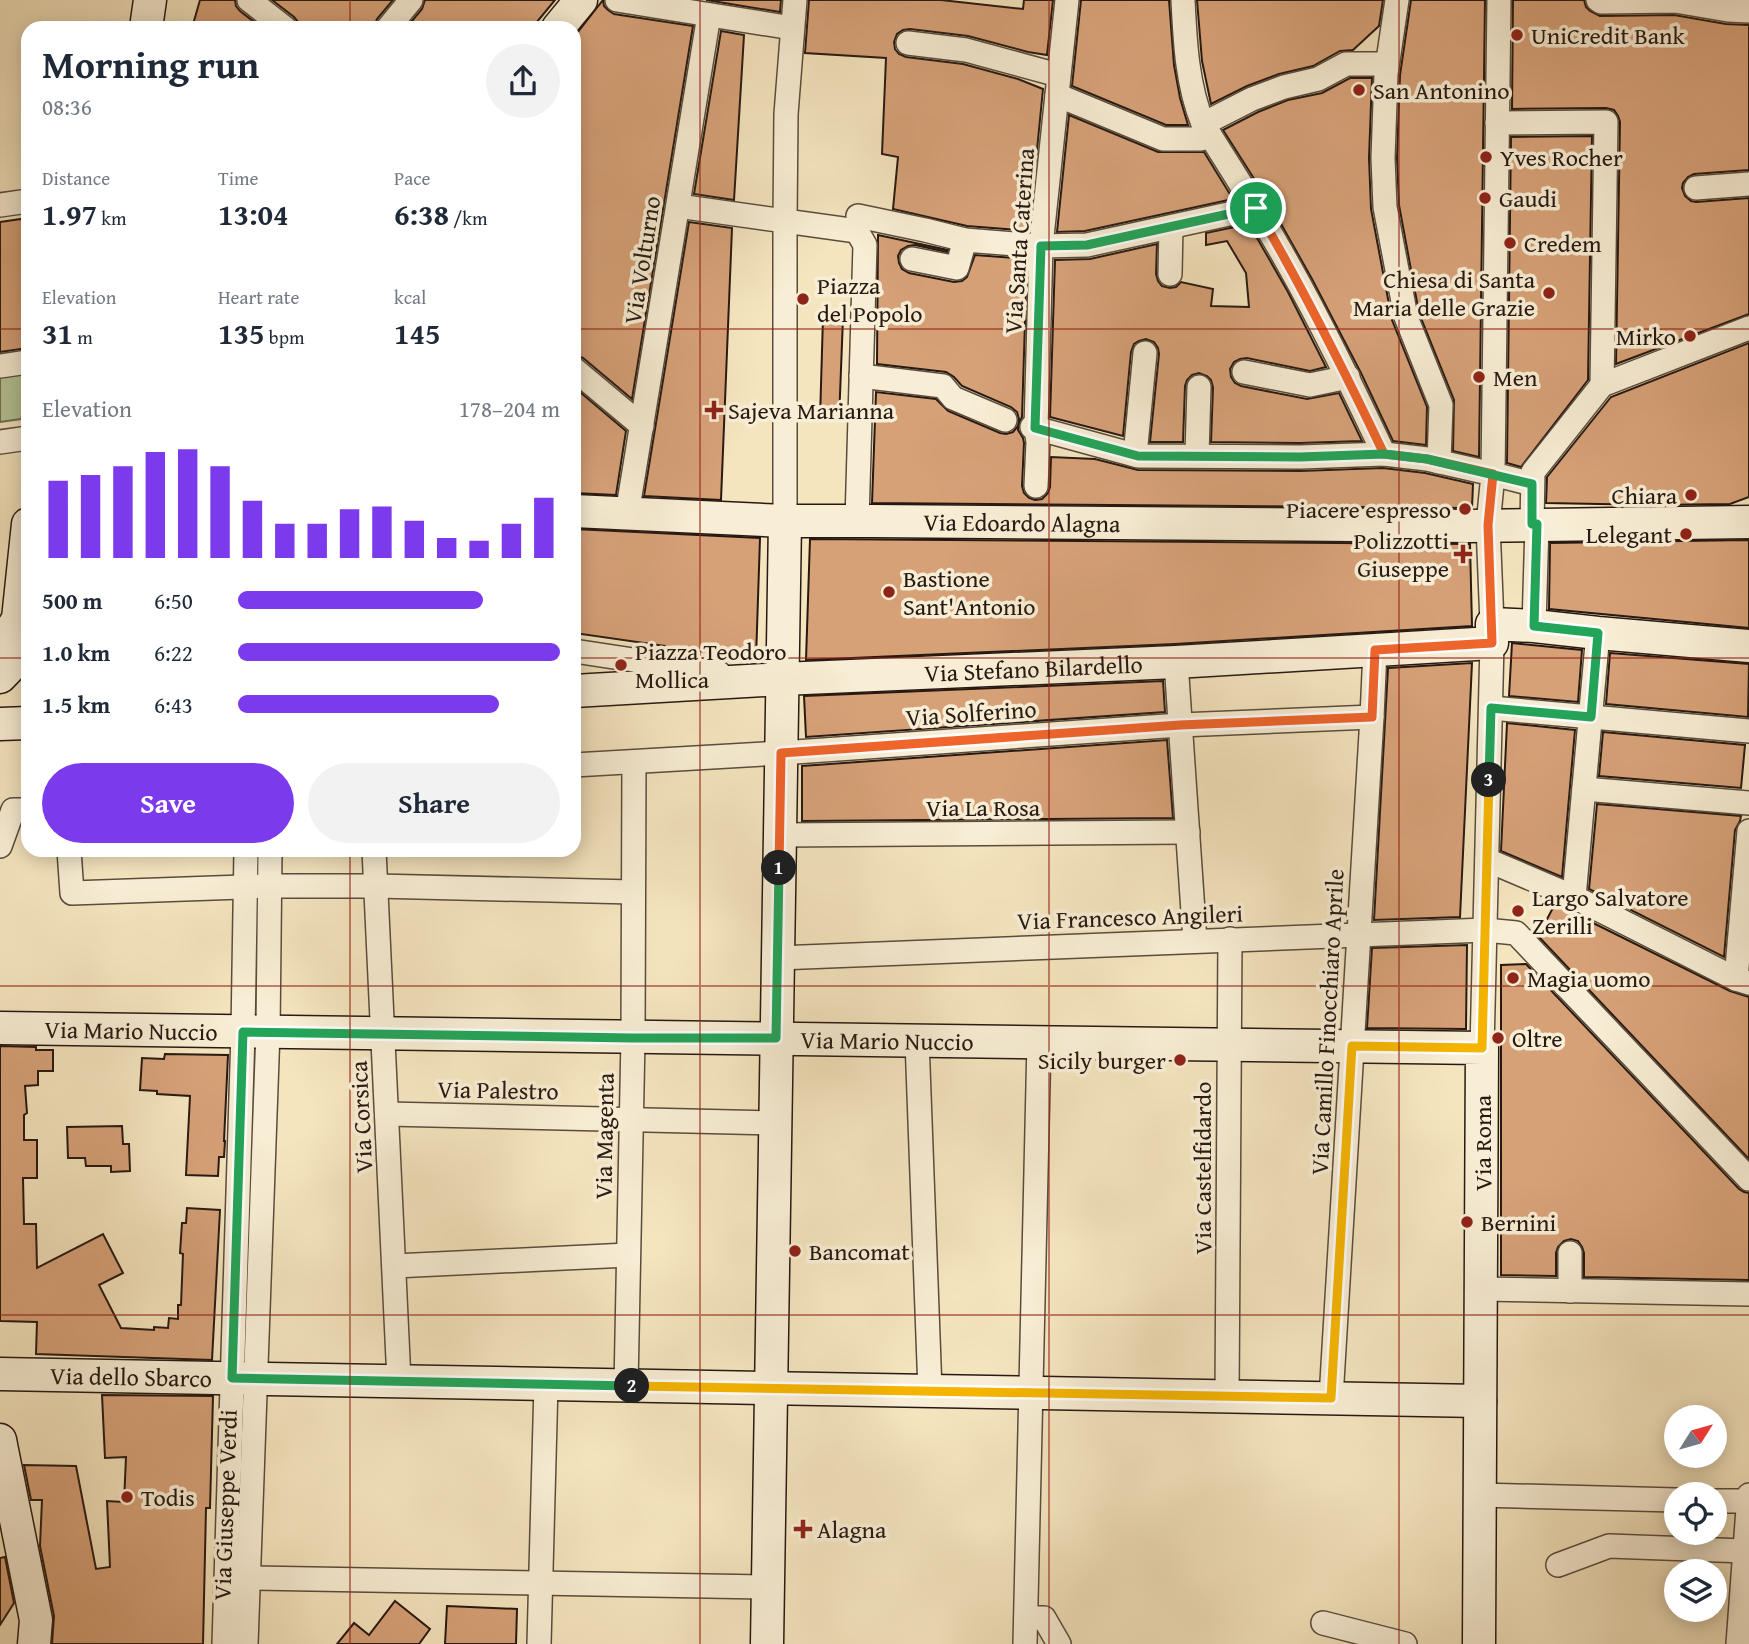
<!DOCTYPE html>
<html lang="en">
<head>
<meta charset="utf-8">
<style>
	:root { --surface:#fff; --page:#f2f2f3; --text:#1f2937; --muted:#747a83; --accent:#7c3aed }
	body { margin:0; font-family:"Gentium Book Plus",serif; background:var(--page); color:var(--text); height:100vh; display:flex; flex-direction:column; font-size:26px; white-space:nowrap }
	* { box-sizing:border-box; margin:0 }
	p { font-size:23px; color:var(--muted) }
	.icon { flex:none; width:38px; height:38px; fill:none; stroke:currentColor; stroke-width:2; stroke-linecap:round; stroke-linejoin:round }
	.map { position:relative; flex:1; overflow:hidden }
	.panel { position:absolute; left:21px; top:21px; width:560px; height:836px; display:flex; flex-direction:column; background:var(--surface); border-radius:21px; box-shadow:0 4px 18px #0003 }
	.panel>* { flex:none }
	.needle { width:46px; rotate:53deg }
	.buttons { position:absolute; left:1664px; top:1405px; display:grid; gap:14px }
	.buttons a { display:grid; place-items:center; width:63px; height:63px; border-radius:50%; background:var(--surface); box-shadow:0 4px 18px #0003; font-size:35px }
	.pin { position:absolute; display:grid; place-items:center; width:60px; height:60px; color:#fff; margin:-30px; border:4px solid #fff; border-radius:50%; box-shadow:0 2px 7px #0007 }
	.km { position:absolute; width:35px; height:35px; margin:-18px; border-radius:50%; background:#222; color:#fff; font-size:19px; line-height:35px; text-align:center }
	.round { display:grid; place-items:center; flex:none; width:74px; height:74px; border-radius:37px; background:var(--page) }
	.overview { display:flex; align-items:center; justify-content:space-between; height:119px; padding:0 21px }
	h1 { font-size:38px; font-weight:600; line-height:52px }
	.stats { display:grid; grid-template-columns:repeat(3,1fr); gap:10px; height:119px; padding:7px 21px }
	.stats div { display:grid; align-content:center }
	.stats b { font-size:30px; font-weight:600 }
	.stats small { font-size:19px; font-weight:400 }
	.stats p { font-size:19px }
	.chart { height:196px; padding:14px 21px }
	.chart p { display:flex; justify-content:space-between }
	.chart svg { width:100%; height:126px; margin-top:7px; stroke:var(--accent); stroke-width:6 }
	.button { display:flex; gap:14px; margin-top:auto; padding:14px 21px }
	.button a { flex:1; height:80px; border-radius:42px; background:var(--accent); color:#fff; font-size:28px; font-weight:600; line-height:80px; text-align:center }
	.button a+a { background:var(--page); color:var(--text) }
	ul { padding:0 21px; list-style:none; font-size:23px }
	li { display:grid; grid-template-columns:112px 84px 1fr; align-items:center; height:52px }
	li i { height:18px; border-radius:9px; background:var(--accent) }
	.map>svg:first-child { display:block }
</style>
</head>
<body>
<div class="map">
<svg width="1749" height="1644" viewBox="0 0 1749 1644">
	<rect width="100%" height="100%" fill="#f5e5bf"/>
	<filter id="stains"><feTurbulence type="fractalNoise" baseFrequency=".00286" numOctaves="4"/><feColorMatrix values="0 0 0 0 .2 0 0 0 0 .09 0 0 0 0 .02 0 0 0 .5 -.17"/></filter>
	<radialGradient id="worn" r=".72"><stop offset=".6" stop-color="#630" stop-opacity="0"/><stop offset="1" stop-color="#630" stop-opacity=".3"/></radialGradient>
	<path fill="#b6c696" stroke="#6e7054" stroke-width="2" d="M28,371V394L21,419L0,422V376Z"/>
	<g fill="#d7a178" stroke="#271912" stroke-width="2">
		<path d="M200,0H235L236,6L240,11L262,28H192Z"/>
		<path d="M272,0H393L377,19L374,28H299L298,22L294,17Z"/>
		<path d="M425,0H555L532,28H406L422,9Z"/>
		<path d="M603,0L604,6L608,10L614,14L693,26L632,399L583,358L574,355V37Z"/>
		<path d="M706,0H781L780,12Z"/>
		<path d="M809,0H941L1023,9L1024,0H1053L1047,55L1028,52L968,36L910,29L903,30L897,34L894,42L895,49L899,54L906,57L963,64L1018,79L1043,89L1029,231L967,226L893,209L898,157L882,154L886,58L805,53Z"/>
		<path d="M1081,0H1169L1174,65L1180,98L1188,125H1166L1072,86Z"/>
		<path d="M1197,0H1383L1379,26L1353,50L1340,51L1313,66L1279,74L1247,86L1211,104L1202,61Z"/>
		<path d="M1411,0H1485L1479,457L1453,451L1454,400L1419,313L1399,205L1397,158L1400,75Z"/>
		<path d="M1513,0H1584L1586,7L1590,11L1600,16L1674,15L1726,24L1749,25V170L1694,174L1688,177L1683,183L1682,188L1685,196L1691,201L1696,202L1749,198V314L1616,364L1620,122L1618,116L1614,110L1606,108L1512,109Z"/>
		<path d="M721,31L744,35L734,200L694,194Z"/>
		<path d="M1350,78H1372L1369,158L1371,209L1392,320L1427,407L1426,445L1393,441L1361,373L1312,279L1267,199L1223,130L1258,112L1288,100L1322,93Z"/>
		<path d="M1069,115L1158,152H1204L1233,199L1085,231L1057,232Z"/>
		<path d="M1592,136L1588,380L1521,467L1507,463L1511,137Z"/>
		<path d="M28,218V348L0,352V222Z"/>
		<path d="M689,222L732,228L721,500L644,496Z"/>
		<path d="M1249,224L1288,292L1326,367L1310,371L1247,358L1240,359L1234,362L1230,369L1231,377L1235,383L1241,386L1307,399L1339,393L1362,441L1300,443L1211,442L1213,387L1211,380L1207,376L1199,373L1192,375L1187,380L1185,386L1183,442H1150L1159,354L1158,348L1154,342L1146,339L1139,341L1134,344L1131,352L1123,436L1050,417L1055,260L1090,259L1157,244L1156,274L1158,281L1162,286L1170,288L1176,287L1181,282L1213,289L1211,306L1249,307L1246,273L1227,241L1206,245V233Z"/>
		<path d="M878,235L948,250L947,252L915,245L908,246L901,250L898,256L899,263L902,269L909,273L954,282L962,281L967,277L975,255L1027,259L1022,417L1019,423L1018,430L1023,438L1024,443L1022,486L1024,493L1029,498L1035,500L1042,499L1048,493L1050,487L1051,457L1095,459L1138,470L1300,471L1383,468L1425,473L1473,484L1472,508L872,503L876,392L936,399L948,411L1000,433L1006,434L1013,432L1018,426L1019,419L1017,412L1011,407L962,386L954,377L946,372L877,364Z"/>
		<path d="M823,317L843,318L839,420L820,419Z"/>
		<path d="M1749,343V497L1730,504L1653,505L1546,503L1547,477L1611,397Z"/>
		<path d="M574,387L626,431L616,495L574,493Z"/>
		<path d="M574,529L760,538L756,659L574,633Z"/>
		<path d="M810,539L1470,544L1472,626L1175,644L806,660Z"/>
		<path d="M1749,540V628L1549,609L1550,543Z"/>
		<path d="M1512,643L1582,650L1578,702L1509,696Z"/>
		<path d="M1610,653L1749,664L1748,717L1606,704Z"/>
		<path d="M1472,663L1460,917L1374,920L1388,668Z"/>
		<path d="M1163,681L1165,712L806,737L804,696Z"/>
		<path d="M1507,723L1575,730L1562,877L1501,851Z"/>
		<path d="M1603,732L1745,745L1741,788L1599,776Z"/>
		<path d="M1167,740L1173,818L802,821V766Z"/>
		<path d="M1597,804L1741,816L1740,821L1735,830L1724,957L1589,889Z"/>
		<path d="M1555,904L1730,991L1749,997V1159L1538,936Z"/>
		<path d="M1467,945L1466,1029L1367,1028L1372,948Z"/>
		<path d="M1526,964L1739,1189L1744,1192L1749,1193V1280L1584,1277V1253L1582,1247L1578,1241L1571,1239L1564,1241L1558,1247L1556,1253V1276L1501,1275V965Z"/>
		<path d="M0,1046L36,1047V1050H53V1071H38V1085L25,1086L27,1113L24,1115V1140H37V1178H23L24,1224H36L37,1268L103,1234L123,1273L99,1285L121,1328L154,1330V1327L168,1328L169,1318L178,1319V1305H181L183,1254L180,1253L182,1223H186L187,1208L220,1210L212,1360L36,1354L37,1322L0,1321Z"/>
		<path d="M165,1054L228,1055L224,1141H225L224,1157H219L218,1176L186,1175L190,1096L157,1094V1091L140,1090L142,1058L164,1059Z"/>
		<path d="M122,1126L123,1144H129L130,1171L111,1172V1166H86L85,1158H68L67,1127Z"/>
		<path d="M102,1395L213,1396L210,1508H206L203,1644H52L54,1616L40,1546L42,1500H31L24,1465L76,1466L96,1569L110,1567L107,1501L124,1502L126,1457L105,1458Z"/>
		<path d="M5,1557L14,1603L0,1625V1558Z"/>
		<path d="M395,1601L430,1629L419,1644H337L354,1623L369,1635Z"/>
		<path d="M447,1606L517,1609L516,1644H445Z"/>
	</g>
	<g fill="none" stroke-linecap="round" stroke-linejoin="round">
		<defs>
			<g id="street">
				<path d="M249,0L285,28"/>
				<path d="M617,0L792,28"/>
				<path d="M795,0L786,114L785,221L857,231L865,245L857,521"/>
				<path d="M1183,0C1185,42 1187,85 1203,124C1232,170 1261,215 1287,262C1322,324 1353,389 1384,454L1427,459L1493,474L1488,525L1492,624"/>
				<path d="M1397,0L1386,74L1383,158L1385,207L1406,317L1441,405L1439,462"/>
				<path d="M1499,0L1493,474L1532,484"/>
				<path d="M1598,0L1601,2L1675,1L1728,10L1749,11"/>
				<path d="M388,28L411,0"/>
				<path d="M908,43L966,50L1058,75"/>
				<path d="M1057,95L1163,139H1201L1209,134"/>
				<path d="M1497,123L1606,122L1602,385"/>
				<path d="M1203,124L1252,99L1284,87L1318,79L1346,64H1387"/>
				<path d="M1696,188L1749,184"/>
				<path d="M0,205L28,201"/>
				<path d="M678,206L785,221V521"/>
				<path d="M858,216L925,230L965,240L1041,246L1087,245L1256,208"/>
				<path d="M912,259L957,268L965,240"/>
				<path d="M1170,274L1171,227"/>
				<path d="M0,366L28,362"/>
				<path d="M574,369L642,426"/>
				<path d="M1244,372L1310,385L1348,377"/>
				<path d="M861,376L943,386L953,398L1005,420"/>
				<path d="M1032,427L1138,456L1300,457L1384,454"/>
				<path d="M0,442L28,438"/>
				<path d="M1135,455L1145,353"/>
				<path d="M1197,455L1199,387"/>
				<path d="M1036,486L1038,442L1036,428L1041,246L1067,0"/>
				<path d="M627,514L709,15"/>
				<path d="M1532,524L1533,472L1602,385L1749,328"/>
				<path d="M1534,626L1537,524"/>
				<path d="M574,651L719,673"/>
				<path d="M1176,662L1195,941"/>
				<path d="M1491,708L1749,731"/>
				<path d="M574,765L781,753L1180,725L1372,717"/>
				<path d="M1584,789L1749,803"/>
				<path d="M780,835L1188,832"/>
				<path d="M0,846L13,810H28"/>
				<path d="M69,850L72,893L270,886H376L633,892"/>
				<path d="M374,850L399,1381"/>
				<path d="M1487,860L1574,897L1736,979L1749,983"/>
				<path d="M1574,897L1598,633"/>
				<path d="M778,958L1485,930L1516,933L1749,1179"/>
				<path d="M1736,979L1749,831"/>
				<path d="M917,1040L930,1391"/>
				<path d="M1482,1048L1492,643"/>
				<path d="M387,1114L775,1123"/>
				<path d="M394,1266L628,1255"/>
				<path d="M1481,1289L1749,1294"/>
				<path d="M1570,1291V1253"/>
				<path d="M626,1386L633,1038L634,762"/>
				<path d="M1227,1396L1230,939"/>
				<path d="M1331,1398L1372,717L1375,650"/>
				<path d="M1480,1495L1676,1500"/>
				<path d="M1715,1501H1749"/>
				<path d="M1558,1565L1609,1546L1745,1551"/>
				<path d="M249,1578L767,1587"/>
				<path d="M1026,1618H1044L1059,1644"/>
				<path d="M1323,1623L1405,1644"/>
				<path d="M224,1644L243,1032L246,850"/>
				<path d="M246,1644L268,1031L270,850"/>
				<path d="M539,1644L546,1384"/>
				<path d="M1025,1644L1039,1042"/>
				<path d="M1738,1644L1749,1495"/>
			</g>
			<g id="secondary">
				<path d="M146,28L150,0"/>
				<path d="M558,28L581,0"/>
				<path id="s1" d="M574,511L785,521H872L1469,526L1749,522"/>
				<path d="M0,648L18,619L28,524"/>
				<path d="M0,677L28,648"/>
				<path id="s2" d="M574,691L782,679L1176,662L1492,643V624L1534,626L1598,633L1749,646"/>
				<path d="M0,724L28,723"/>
				<path id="s3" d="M0,1028C494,1036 988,1041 1482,1048L1479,1644"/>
				<path id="s4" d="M0,1374L1480,1401"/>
				<path d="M0,1440L36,1620L34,1644"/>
				<path d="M767,1644L785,521"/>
			</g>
		</defs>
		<use href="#street" stroke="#5a4c3d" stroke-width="26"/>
		<use href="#secondary" stroke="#271912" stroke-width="35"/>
		<use href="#street" stroke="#f8eed5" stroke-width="23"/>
		<use href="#secondary" stroke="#f8eed5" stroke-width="32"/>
	</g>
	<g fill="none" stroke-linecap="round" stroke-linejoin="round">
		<defs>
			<path id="split-1" d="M779,868L781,753L1180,725L1372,717L1375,650L1492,643L1488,525L1493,474L1427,459L1384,454C1344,370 1303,288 1256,208"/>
			<path id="split-2" d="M632,1386L232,1378L243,1032L633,1038H776L779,868"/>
			<path id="split-3" d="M632,1386L1331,1398L1352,1046L1482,1048L1489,780"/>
			<path id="split-4" d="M1256,208L1087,245L1041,246L1035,428L1138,456L1300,457L1384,454L1427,459L1532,484V524H1537L1534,626L1598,633L1591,717L1491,708L1489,780"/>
		</defs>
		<use href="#split-1" stroke="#fff" stroke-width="14"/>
		<use href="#split-2" stroke="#fff" stroke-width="14"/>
		<use href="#split-3" stroke="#fff" stroke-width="14"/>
		<use href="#split-4" stroke="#fff" stroke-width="14"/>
		<use href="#split-1" stroke="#f0652b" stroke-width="9"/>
		<use href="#split-2" stroke="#22a559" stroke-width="9"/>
		<use href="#split-3" stroke="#f5b400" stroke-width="9"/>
		<use href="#split-4" stroke="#22a559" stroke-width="9"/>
	</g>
	<path fill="none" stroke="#8f2418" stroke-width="2" stroke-opacity="0.55" d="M350,0V28M700,0V1644M1049,0V1644M1399,0V1644M0,329H28M574,329H1749M0,658H28M574,658H1749M350,850V1644M0,986H1749M0,1315H1749"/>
	<g fill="#8f2418" stroke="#f8eed5" stroke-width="2.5">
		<circle cx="1517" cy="35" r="7"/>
		<circle cx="1359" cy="90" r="7"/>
		<circle cx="1486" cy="157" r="7"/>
		<circle cx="1485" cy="198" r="7"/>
		<circle cx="1510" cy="243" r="7"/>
		<circle cx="1549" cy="293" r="7"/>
		<circle cx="803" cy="299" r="7"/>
		<circle cx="1690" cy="336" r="7"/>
		<circle cx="1479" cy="377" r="7"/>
		<path d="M710.5 399.5h7v7h7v7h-7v7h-7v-7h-7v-7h7z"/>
		<circle cx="1691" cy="495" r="7"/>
		<circle cx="1465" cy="509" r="7"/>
		<circle cx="1686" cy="534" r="7"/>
		<path d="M1459.5 543.5h7v7h7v7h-7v7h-7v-7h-7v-7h7z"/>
		<circle cx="889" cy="592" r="7"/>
		<circle cx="621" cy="665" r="7"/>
		<circle cx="1518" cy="911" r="7"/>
		<circle cx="1513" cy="978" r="7"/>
		<circle cx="1498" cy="1038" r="7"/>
		<circle cx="1180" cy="1060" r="7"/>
		<circle cx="1467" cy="1222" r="7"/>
		<circle cx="795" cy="1251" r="7"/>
		<circle cx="127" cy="1497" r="7"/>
		<path d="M799.5 1518.5h7v7h7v7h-7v7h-7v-7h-7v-7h7z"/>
	</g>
	<g text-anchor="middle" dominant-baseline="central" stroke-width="7" stroke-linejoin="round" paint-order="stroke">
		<g font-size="24" fill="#271912" stroke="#f8eed5" text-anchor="start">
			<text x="1531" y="35">UniCredit Bank</text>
			<text x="1373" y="90">San Antonino</text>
			<text x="1500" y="157">Yves Rocher</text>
			<text x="1499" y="198">Gaudi</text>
			<text x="1524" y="243">Credem</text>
			<text x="1535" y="279" text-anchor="end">Chiesa di Santa<tspan x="1535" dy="28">Maria delle Grazie</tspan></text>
			<text x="817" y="285">Piazza<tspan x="817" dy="28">del Popolo</tspan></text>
			<text x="1676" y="336" text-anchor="end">Mirko</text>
			<text x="1493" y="377">Men</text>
			<text x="728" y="410">Sajeva Marianna</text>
			<text x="1677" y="495" text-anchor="end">Chiara</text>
			<text x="1451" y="509" text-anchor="end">Piacere espresso</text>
			<text x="1672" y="534" text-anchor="end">Lelegant</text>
			<text x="1449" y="540" text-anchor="end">Polizzotti<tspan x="1449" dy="28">Giuseppe</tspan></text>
			<text x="903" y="578">Bastione<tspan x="903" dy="28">Sant'Antonio</tspan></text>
			<text x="635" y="651">Piazza Teodoro<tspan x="635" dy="28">Mollica</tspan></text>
			<text x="1532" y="897">Largo Salvatore<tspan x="1532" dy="28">Zerilli</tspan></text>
			<text x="1527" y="978">Magia uomo</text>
			<text x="1512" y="1038">Oltre</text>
			<text x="1166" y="1060" text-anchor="end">Sicily burger</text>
			<text x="1481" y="1222">Bernini</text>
			<text x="809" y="1251">Bancomat</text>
			<text x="141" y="1497">Todis</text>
			<text x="817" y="1529">Alagna</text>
		</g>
		<g font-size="24" fill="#271912" stroke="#f8eed5">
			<text transform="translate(1019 241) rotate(-86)">Via Santa Caterina</text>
			<text transform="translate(642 260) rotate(-81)">Via Volturno</text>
			<text stroke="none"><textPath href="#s1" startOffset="448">Via Edoardo Alagna</textPath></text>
			<text stroke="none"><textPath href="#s2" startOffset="460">Via Stefano Bilardello</textPath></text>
			<text transform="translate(971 713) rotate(-4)">Via Solferino</text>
			<text x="983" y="807">Via La Rosa</text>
			<text transform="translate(1130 917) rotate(-2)">Via Francesco Angileri</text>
			<text transform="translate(1327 1022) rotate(-87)">Via Camillo Finocchiaro Aprile</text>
			<text stroke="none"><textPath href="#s3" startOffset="131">Via Mario Nuccio</textPath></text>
			<text stroke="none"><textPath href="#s3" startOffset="887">Via Mario Nuccio</textPath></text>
			<text transform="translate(498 1090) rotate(1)">Via Palestro</text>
			<text transform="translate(361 1117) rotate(-93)">Via Corsica</text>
			<text transform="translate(604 1136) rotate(-89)">Via Magenta</text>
			<text transform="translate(1482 1143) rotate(-90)">Via Roma</text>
			<text transform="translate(1202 1168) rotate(-90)">Via Castelfidardo</text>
			<text stroke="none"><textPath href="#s4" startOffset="131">Via dello Sbarco</textPath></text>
			<text transform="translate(225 1505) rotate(-88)">Via Giuseppe Verdi</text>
		</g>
	</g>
	<rect width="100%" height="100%" filter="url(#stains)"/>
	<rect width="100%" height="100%" fill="url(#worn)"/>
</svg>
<div class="buttons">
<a><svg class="needle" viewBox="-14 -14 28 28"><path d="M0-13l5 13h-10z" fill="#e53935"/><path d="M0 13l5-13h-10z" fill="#747a83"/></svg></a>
<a><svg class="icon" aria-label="locate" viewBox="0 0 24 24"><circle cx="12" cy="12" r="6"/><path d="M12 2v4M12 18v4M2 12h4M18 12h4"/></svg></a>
<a><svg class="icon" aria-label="layers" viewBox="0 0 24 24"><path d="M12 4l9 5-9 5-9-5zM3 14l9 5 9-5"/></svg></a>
</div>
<div class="pin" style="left:1256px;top:208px;background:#1e9e55"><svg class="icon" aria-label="arrive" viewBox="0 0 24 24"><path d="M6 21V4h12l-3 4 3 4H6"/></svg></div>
<b class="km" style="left:779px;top:868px">1</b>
<b class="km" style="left:632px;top:1386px">2</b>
<b class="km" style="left:1489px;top:780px">3</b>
<section class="panel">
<div class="overview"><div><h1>Morning run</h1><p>08:36</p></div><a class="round"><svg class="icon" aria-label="share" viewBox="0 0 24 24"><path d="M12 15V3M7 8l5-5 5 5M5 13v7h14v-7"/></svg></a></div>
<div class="stats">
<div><p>Distance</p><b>1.97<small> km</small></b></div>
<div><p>Time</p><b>13:04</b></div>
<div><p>Pace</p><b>6:38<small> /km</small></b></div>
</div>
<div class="stats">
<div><p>Elevation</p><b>31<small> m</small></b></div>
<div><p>Heart rate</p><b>135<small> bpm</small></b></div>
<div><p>kcal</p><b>145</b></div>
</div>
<div class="chart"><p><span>Elevation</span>178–204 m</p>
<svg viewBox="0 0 160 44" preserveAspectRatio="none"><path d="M5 44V17M15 44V15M25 44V12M35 44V7M45 44V6M55 44V12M65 44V24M75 44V32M85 44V32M95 44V27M105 44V26M115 44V31M125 44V37M135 44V38M145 44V32M155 44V23"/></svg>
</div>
<ul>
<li><b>500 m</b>6:50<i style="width:76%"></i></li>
<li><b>1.0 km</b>6:22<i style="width:100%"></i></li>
<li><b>1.5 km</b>6:43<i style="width:81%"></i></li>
</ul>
<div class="button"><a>Save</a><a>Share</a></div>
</section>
</div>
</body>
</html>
